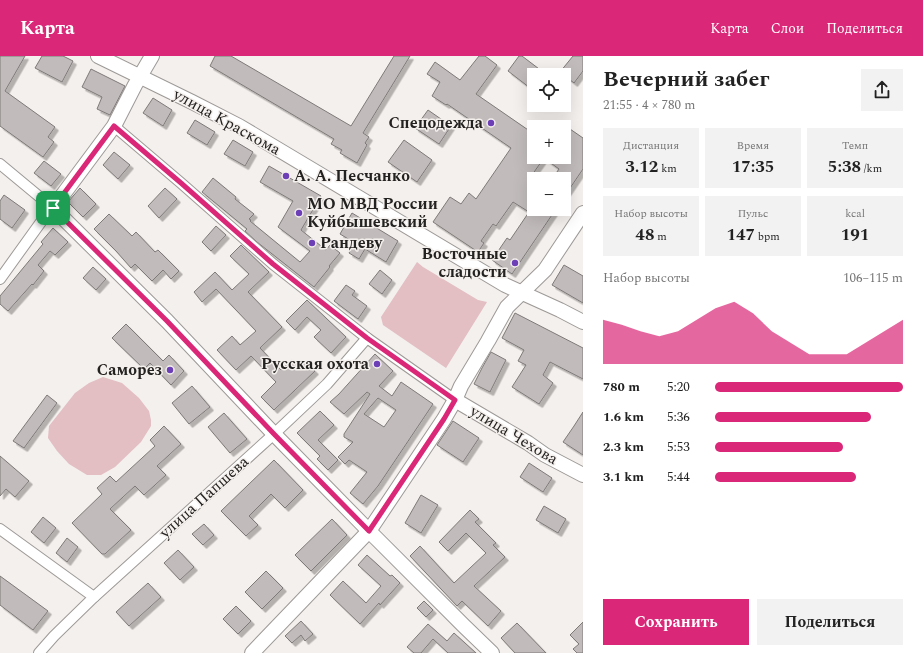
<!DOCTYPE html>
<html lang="ru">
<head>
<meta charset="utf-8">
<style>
	:root { --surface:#fff; --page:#f2f2f2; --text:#222; --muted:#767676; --accent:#db2777 }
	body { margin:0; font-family:Spectral,serif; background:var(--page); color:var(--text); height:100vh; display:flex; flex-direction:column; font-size:15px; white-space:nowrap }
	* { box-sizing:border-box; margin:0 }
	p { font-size:13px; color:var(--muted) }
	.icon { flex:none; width:22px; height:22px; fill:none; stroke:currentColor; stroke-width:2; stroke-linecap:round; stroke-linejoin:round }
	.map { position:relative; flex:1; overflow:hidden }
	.sheet { display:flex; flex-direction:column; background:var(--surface); width:340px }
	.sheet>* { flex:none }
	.controls { position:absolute; left:527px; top:12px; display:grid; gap:8px }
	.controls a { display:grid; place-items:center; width:44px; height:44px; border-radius:0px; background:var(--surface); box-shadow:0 4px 16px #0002; font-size:20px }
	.pin { position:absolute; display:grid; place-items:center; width:34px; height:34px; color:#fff; margin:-17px; border-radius:8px; box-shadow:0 2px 6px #0006 }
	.round { display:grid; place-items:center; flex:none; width:42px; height:42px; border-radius:0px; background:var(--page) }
	.head { display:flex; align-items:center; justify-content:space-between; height:68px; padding:0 20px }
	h1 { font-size:22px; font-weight:700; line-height:30px }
	.figures { display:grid; grid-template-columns:repeat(3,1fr); gap:6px; height:68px; padding:4px 20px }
	.figures div { display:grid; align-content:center; border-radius:0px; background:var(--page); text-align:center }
	.figures b { font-size:17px; font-weight:700 }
	.figures small { font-size:11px; font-weight:400 }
	.figures p { font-size:11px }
	.chart { height:112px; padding:8px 20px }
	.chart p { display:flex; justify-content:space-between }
	.chart svg { width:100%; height:72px; margin-top:4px; fill:var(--accent); opacity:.7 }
	.button { display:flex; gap:8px; margin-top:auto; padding:8px 20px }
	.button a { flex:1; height:46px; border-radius:0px; background:var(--accent); color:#fff; font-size:16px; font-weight:700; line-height:46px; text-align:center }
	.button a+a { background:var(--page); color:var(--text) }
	ul { padding:0 20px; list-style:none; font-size:13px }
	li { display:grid; grid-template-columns:64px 48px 1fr; align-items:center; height:30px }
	li i { height:10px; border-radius:5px; background:var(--accent) }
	header { display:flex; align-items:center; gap:24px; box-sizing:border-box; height:56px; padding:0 20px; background:var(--accent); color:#fff }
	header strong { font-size:19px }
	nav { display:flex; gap:22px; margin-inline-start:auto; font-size:14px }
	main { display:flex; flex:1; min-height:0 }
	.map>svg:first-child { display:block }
</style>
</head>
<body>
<header>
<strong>Карта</strong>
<nav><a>Карта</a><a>Слои</a><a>Поделиться</a></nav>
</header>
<main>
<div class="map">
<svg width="583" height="597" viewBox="0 0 583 597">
	<defs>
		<filter id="shadow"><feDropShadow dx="3.5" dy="3.5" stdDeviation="0" flood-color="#0004"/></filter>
	</defs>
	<rect width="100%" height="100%" fill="#f4f0ed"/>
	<g fill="#e3bec3">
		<path d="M417,206L423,211L478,244L487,246L446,312L383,269L381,261Z"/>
		<path d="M103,321L122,327L139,342L149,355L151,364V370L141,386L115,411L101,419H87L69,408L57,395L48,382L49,370L75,337L89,327Z"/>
	</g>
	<g fill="#c1bcbb" stroke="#7e7a79" fill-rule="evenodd" filter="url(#shadow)">
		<path d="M0,0H25L5,35L55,71L48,81L54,86L43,101L0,70Z"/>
		<path d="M42,0H63L73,5L62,26L35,12Z"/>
		<path d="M215,0H231L351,70L394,0H410L363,77L369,81L365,87L367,89L357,107L340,97L342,94L331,88L334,83L210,10Z"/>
		<path d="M479,0H485L497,9L476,38L534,78V101H564V81L570,73L583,82V113L564,141V123H552L559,113L544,102L532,119L534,120V153H556L512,218L492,204L507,182L510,184L529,156L513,146L496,170L493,168L481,185L484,187L478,196L433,166L450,141L461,148L469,137L476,143L511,92L447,48L446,49L432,40L440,26L427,18L435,6L460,24Z"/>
		<path d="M519,0H522L547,19H534V35L508,15Z"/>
		<path d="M573,0H583V15L574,27L560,16Z"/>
		<path d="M91,13L125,30L110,59L97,53L102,41L82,31Z"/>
		<path d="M153,42L172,54L163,70L143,57Z"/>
		<path d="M428,54L451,70L439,88L415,72Z"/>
		<path d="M195,64L215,76L207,89L187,77Z"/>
		<path d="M233,84L253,96L245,110L224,98Z"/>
		<path d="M404,84L432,104L417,126L388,106Z"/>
		<path d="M114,96L130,109L118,123L103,109Z"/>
		<path d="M44,105L61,118L51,130L34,117Z"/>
		<path d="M269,110L321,140L301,174L326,194L330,189L340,197L329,210L330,211L314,231L257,186L245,175L247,173L202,136L213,122L236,141L235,143L254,158L249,163L251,164L250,165L300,206L310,195L278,171L293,145L260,126Z"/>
		<path d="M80,132L96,148L83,161L68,146Z"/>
		<path d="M165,132L177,143L159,162L148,150Z"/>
		<path d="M4,139L25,154L12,172L0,163V145Z"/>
		<path d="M352,157L398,185L386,206L365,193L359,203L349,197L355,187L340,178Z"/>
		<path d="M109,158L132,180L136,176L155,196L158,194L179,215L171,223L163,214L152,225L135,208L131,212L116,195L94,173Z"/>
		<path d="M216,170L226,179L211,195L202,186Z"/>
		<path d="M53,172L68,186L55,199L50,195L38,209L44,215L33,229L32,228L8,255L0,248V240L43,188L41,186Z"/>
		<path d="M241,189L269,216L248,236L282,271L260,292L281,314L292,304L299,311L305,305L315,315L274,354L261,341L276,326L251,300L236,314L217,294L232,280L240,289L256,275L216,233L202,246L194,236L215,216L232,234L249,218L230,200Z"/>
		<path d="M564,209L583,220V247L552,229Z"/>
		<path d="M93,211L106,223L96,234L83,222Z"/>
		<path d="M380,214L392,224L382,238L369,228Z"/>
		<path d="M346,229L355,235L352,239L367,250L358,263L334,245Z"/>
		<path d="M307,244L346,281L331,297L314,281L321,274L307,261L295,274L286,265Z"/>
		<path d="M515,257L583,292V323L550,306L543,319L553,327L539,348L512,331L526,309L518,305L524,294L502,282Z"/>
		<path d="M126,268L163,305L169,299L184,315L171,329L150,307L144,313L112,282Z"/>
		<path d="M491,296L506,304L490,336L474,328L482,312Z"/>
		<path d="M375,298L393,315L379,330L392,340L401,326L433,348L378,430L363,448L350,437L367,416L349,404L345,408L338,401L353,386L344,381V378L370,338L367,336L344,358L330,346L339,338ZM378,342L396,354L384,371L364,358Z"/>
		<path d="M192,330L210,351L189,368L172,347Z"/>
		<path d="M47,339L57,347L24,392L13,385Z"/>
		<path d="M320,355L334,369L318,384L338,404L328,414L317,403L320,400L297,377Z"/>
		<path d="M583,356V399L563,386L574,370Z"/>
		<path d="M224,357L247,383L230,397L208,371Z"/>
		<path d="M453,365L479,382L463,406L437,389Z"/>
		<path d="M164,370L181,388L157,410L166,419L144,439L135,430L110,453L131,474L105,498H102L72,467L102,438L97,432L110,420L116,426L155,390L150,384Z"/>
		<path d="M0,400L29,425L15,441L6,433L0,440Z"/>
		<path d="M274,404L303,434L285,452L271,438L249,460L258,469L246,480L221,455Z"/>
		<path d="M529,407L552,422L543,436L520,421Z"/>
		<path d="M421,439L438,449L421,477L405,467Z"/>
		<path d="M544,450L566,463L558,477L536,464Z"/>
		<path d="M470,454L479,463L475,466L496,487L493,489L505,501L474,530L501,555L488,570L462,545L457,550L410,500L420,490L454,527L486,497L466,477L448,495L439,486Z"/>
		<path d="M43,461L56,472L44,487L31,476Z"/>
		<path d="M332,463L347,479L311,515L295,499Z"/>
		<path d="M204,468L214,479L203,489L192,478Z"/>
		<path d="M67,482L78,491L67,506L56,497Z"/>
		<path d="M178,494L194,511L180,524L164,507Z"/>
		<path d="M367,499L390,520L392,519L400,527L380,549L379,547L360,568L330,539L343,525L366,547L381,530L358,509Z"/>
		<path d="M266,515L283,532L262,553L245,536Z"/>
		<path d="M0,520L48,555L33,574L0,549Z"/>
		<path d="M148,527L161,541L129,570L116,556Z"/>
		<path d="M424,545L433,554L426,561L417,552Z"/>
		<path d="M236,550L251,565L238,578L223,563Z"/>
		<path d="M301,565L313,578L305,585L301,579L292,587L285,580Z"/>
		<path d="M583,566V597H577L573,593L579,588L570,579Z"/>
		<path d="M517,567L546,597H515L501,582Z"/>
		<path d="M428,568L447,585L454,577L476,597H448L433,583L421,597H414L407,591Z"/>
	</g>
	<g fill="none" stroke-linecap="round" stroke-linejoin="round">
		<defs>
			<g id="street">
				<path d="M114,70L181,127L273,208L367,282L455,344"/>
				<path d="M0,108L53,152L46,159L0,223"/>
				<path d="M0,473L94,541"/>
				<path d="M39,597L54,580L94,541L274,378L327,328L367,282"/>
			</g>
			<g id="secondary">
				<path d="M98,0L192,46L239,70L505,229L560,254L583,266"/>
				<path d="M152,0L135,29L114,70L53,152L167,265L274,378L369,475L464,570L492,597"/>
				<path d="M455,344L528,387L545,399L583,419"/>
				<path d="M252,597L369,475L444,363L455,344L461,330L488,285L507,251L545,214L583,157"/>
			</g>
		</defs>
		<use href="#street" stroke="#9d9997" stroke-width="12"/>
		<use href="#secondary" stroke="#9d9997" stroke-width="16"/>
		<use href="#street" stroke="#fff" stroke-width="10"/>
		<use href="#secondary" stroke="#fff" stroke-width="14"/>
	</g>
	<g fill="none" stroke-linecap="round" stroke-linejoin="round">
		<defs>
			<path id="route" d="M114,70L181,127L273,208L367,282L455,344L444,363L369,475L274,378L167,265L53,152Z"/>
		</defs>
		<use href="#route" stroke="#fff" stroke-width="8"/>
		<use href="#route" stroke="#db2777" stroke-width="5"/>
	</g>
	<g fill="#6c3fb7" stroke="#f4f0ed" stroke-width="1.5">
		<circle cx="491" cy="67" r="4"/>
		<circle cx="286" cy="120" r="4"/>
		<circle cx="299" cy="157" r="4"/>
		<circle cx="312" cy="187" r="4"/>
		<circle cx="515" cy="207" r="4"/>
		<circle cx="377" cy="308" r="4"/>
		<circle cx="170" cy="314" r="4"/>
	</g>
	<g text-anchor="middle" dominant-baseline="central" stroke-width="3" stroke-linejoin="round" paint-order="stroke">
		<g font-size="16" fill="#242221" stroke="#f4f0ed">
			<text transform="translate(227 66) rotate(29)">улица Краскома</text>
			<text transform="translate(514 379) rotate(31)">улица Чехова</text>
			<text transform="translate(204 441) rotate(-42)">улица Папшева</text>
		</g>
		<g font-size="16" font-weight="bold" fill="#242221" stroke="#f4f0ed" text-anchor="end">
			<text x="483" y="67">Спецодежда</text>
			<text x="294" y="120" text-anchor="start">А. А. Песчанко</text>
			<text x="307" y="148" text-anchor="start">МО МВД России<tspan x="307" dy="18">Куйбышевский</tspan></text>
			<text x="320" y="187" text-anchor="start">Рандеву</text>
			<text x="507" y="198">Восточные<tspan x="507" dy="18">сладости</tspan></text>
			<text x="369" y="308">Русская охота</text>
			<text x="162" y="314">Саморез</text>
		</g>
	</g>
</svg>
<div class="controls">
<a><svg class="icon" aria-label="locate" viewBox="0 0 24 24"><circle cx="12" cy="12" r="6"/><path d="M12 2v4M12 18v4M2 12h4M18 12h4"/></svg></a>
<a>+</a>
<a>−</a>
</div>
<div class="pin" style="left:53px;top:152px;background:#1e9e55"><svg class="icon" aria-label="arrive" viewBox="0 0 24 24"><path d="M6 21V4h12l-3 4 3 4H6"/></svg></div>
</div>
<section class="sheet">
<div class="head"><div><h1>Вечерний забег</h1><p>21:55 · 4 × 780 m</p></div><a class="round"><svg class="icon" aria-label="share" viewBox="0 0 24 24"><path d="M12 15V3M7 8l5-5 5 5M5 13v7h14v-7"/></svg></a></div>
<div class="figures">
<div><p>Дистанция</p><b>3.12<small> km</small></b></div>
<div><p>Время</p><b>17:35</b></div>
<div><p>Темп</p><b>5:38<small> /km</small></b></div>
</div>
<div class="figures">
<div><p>Набор высоты</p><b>48<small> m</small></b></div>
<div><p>Пульс</p><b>147<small> bpm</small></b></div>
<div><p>kcal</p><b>191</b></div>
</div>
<div class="chart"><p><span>Набор высоты</span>106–115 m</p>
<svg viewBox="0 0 160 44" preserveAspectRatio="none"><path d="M0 44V17L10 20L20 24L30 27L40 24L50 17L60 10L70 6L80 13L90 24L100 31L110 38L120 38L130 38L140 31L150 24L160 17V44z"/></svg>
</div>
<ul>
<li><b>780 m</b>5:20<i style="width:100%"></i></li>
<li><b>1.6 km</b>5:36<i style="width:83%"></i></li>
<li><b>2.3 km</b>5:53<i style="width:68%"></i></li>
<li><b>3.1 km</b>5:44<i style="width:75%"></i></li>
</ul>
<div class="button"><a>Сохранить</a><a>Поделиться</a></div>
</section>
</main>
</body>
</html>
